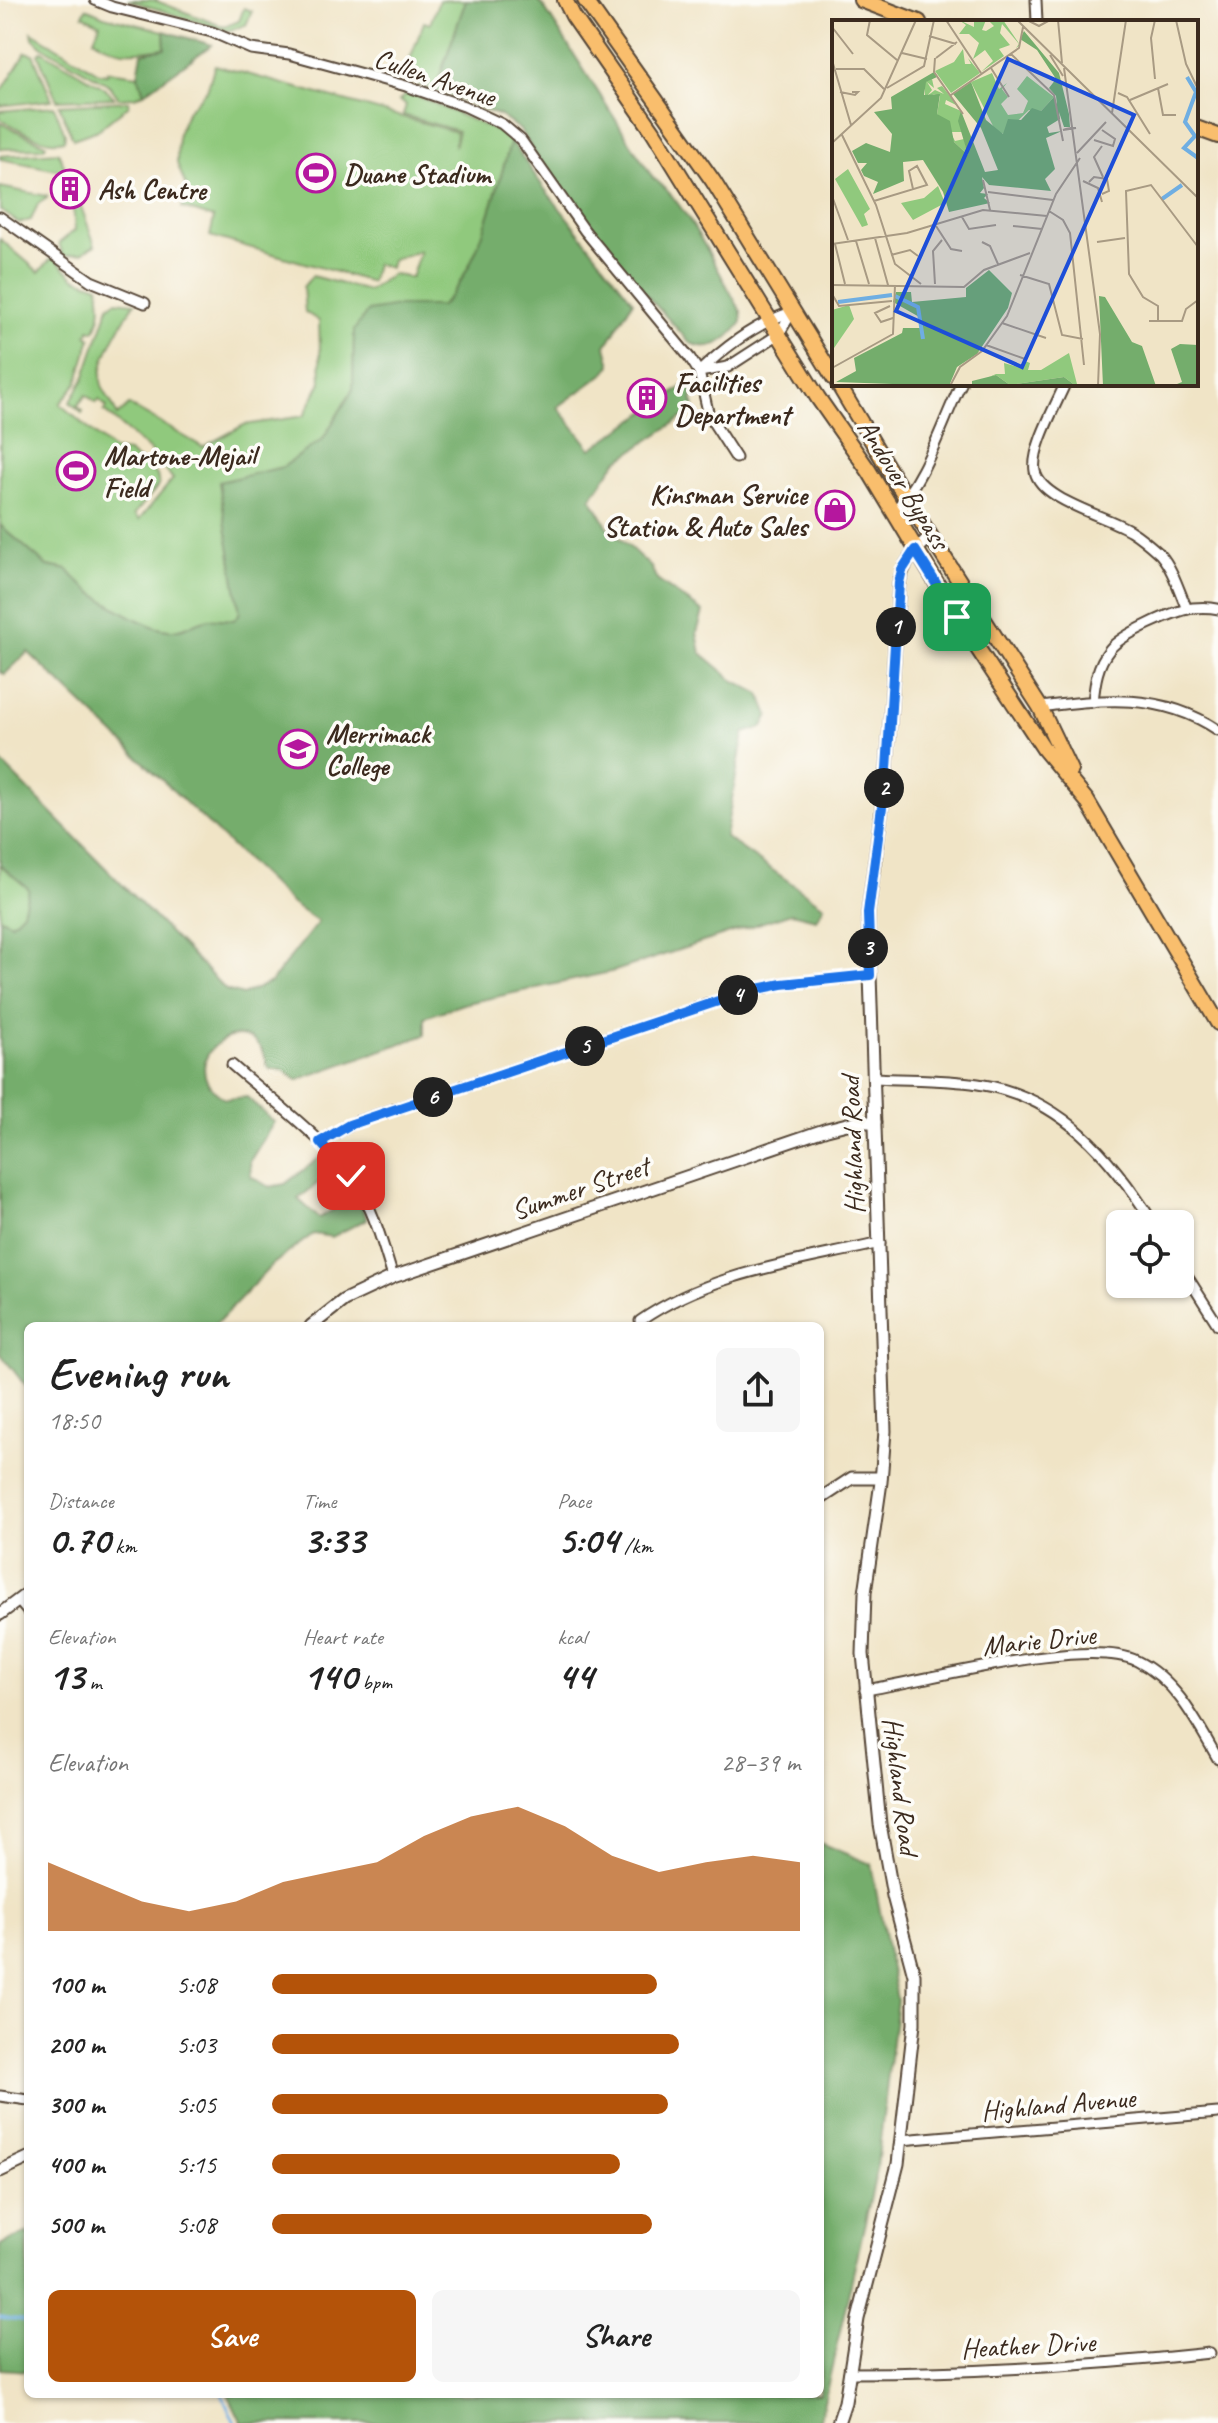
<!DOCTYPE html>
<html lang="en">
<head>
<meta charset="utf-8">
<style>
	:root { --surface:#fff; --page:#f6f6f6; --text:#222; --muted:#767676; --accent:#b45309 }
	body { margin:0; font-family:Caveat,sans-serif; background:var(--page); color:var(--text); height:100vh; display:flex; flex-direction:column; font-size:30px; white-space:nowrap }
	* { box-sizing:border-box; margin:0 }
	p { font-size:26px; color:var(--muted) }
	.icon { flex:none; width:44px; height:44px; fill:none; stroke:currentColor; stroke-width:2; stroke-linecap:round; stroke-linejoin:round }
	.map { position:relative; flex:1; overflow:hidden }
	.details { position:absolute; left:24px; top:1322px; width:800px; height:1076px; display:flex; flex-direction:column; background:var(--surface); border-radius:12px; box-shadow:0 2px 6px #0004 }
	.details>* { flex:none }
	.buttons { position:absolute; left:1106px; top:1210px; display:grid; gap:16px }
	.buttons a { display:grid; place-items:center; width:88px; height:88px; border-radius:12px; background:var(--surface); box-shadow:0 2px 6px #0004; font-size:40px }
	.pin { position:absolute; display:grid; place-items:center; width:68px; height:68px; color:#fff; margin:-34px; border-radius:16px; box-shadow:0 4px 12px #0006 }
	.km { position:absolute; width:40px; height:40px; margin:-20px; border-radius:50%; background:#222; color:#fff; font-size:22px; line-height:40px; text-align:center }
	.round { display:grid; place-items:center; flex:none; width:84px; height:84px; border-radius:12px; background:var(--page) }
	.summary { display:flex; align-items:center; justify-content:space-between; height:136px; padding:0 24px }
	h1 { font-size:44px; font-weight:700; line-height:60px }
	.metrics { display:grid; grid-template-columns:repeat(3,1fr); gap:12px; height:136px; padding:8px 24px }
	.metrics div { display:grid; align-content:center }
	.metrics b { font-size:40px; font-weight:700 }
	.metrics small { font-size:22px; font-weight:400 }
	.metrics p { font-size:22px }
	.chart { height:224px; padding:16px 24px }
	.chart p { display:flex; justify-content:space-between }
	.chart svg { width:100%; height:144px; margin-top:8px; fill:var(--accent); opacity:.7 }
	.cta { display:flex; gap:16px; margin-top:auto; padding:16px 24px }
	.cta a { flex:1; height:92px; border-radius:12px; background:var(--accent); color:#fff; font-size:32px; font-weight:700; line-height:92px; text-align:center }
	.cta a+a { background:var(--page); color:var(--text) }
	ul { padding:0 24px; list-style:none; font-size:26px }
	li { display:grid; grid-template-columns:128px 96px 1fr; align-items:center; height:60px }
	li i { height:20px; border-radius:10px; background:var(--accent) }
	.map>svg:first-child { display:block }
</style>
</head>
<body>
<div class="map">
<svg width="1218" height="2423" viewBox="0 0 1218 2423">
	<rect width="100%" height="100%" fill="#fdfcf7"/>
	<filter id="ink" filterUnits="userSpaceOnUse"><feTurbulence type="fractalNoise" baseFrequency=".0125" numOctaves="2"/><feDisplacementMap in="SourceGraphic" scale="16" xChannelSelector="R" yChannelSelector="G"/><feConvolveMatrix kernelMatrix="1 2 1 2 8 2 1 2 1" color-interpolation-filters="sRGB"/></filter>
	<filter id="wash" filterUnits="userSpaceOnUse"><feTurbulence type="fractalNoise" baseFrequency=".006" numOctaves="4" result="noise"/><feDisplacementMap in="SourceGraphic" scale="32" xChannelSelector="R" yChannelSelector="G"/><feGaussianBlur stdDeviation="1.8" result="paint"/><feColorMatrix in="noise" values="0 0 0 0 0 0 0 0 0 0 0 0 0 0 0 0 0 1.4 0 .05"/><feComposite in="paint" operator="in"/></filter>
	<g filter="url(#wash)">
		<rect width="100%" height="100%" fill="#f0e4c6"/>
		<g fill="#90c97d" stroke="#667a4e" stroke-width="2">
			<path d="M128,0H154L224,27L239,21L244,8L252,11L246,25L227,31Z"/>
			<path d="M439,0H466L435,90L398,78L395,71L405,72L424,22L430,24Z"/>
			<path d="M86,8L104,16L164,31L165,48C133,51 123,57 94,39L100,24L83,15Z"/>
			<path d="M32,32L99,73L107,74V71L138,75L144,93L135,97L119,98L109,85L41,46L33,38Z"/>
			<path d="M42,51L103,87L115,98L57,100L38,54Z"/>
			<path d="M26,52L33,54L52,100L0,106V94Z"/>
			<path d="M215,65L456,132L454,147L458,131L403,115L406,105L399,101L408,92L503,134L511,141C495,193 480,268 441,306H398L354,331L353,389L323,439L283,467L219,482L240,613L234,620C226,619 217,618 209,619C196,622 181,632 168,630C144,628 81,589 68,570L47,566L0,525V239L39,272L53,257L75,278L99,286C101,303 103,316 94,331L90,329L87,335L91,338L77,383L60,404L113,450L128,452L157,475L159,485L134,515L139,520L173,479L150,451L104,411L107,407L99,400L96,403L86,395L77,406L83,411L82,413L70,402L84,379L109,306L116,301L135,303C123,321 99,359 101,381C102,392 114,403 117,416L129,405L203,447L244,425L304,416L321,382L319,321L305,312L303,287L312,276L368,291L392,274L411,278L420,251L392,260L390,268L376,264L371,282L210,236L214,218L182,208L187,189L177,163L178,134L188,110L207,90Z"/>
			<path d="M129,101V105L98,130L73,139L59,105Z"/>
			<path d="M54,106L65,134L64,140C44,146 18,128 0,119V111Z"/>
			<path d="M0,123L45,144L46,145L43,148L0,149Z"/>
			<path d="M58,152L67,172L0,159V156Z"/>
			<path d="M0,187L47,196V198L38,204L31,220L19,223L0,210Z"/>
			<path d="M79,201L95,245L82,253L63,256L59,243L75,230L73,208Z"/>
			<path d="M0,864L29,889L23,912L12,923L0,918Z"/>
		</g>
		<g fill="#74ad6c" stroke="#586c45" stroke-width="2">
			<path d="M466,0H537L543,6L653,178C685,199 720,276 741,311L742,322C729,340 712,353 690,343L593,236L549,176L520,130L500,116L435,90Z"/>
			<path d="M164,31L212,45L144,93L138,75L142,53L165,48Z"/>
			<path d="M511,141L544,188L633,301L606,346L611,365L606,372L558,407L591,449L690,382L694,410L616,462L591,498L608,527L651,567L657,580L703,612L697,633L701,653L733,680L760,694L769,715L762,728L744,733L725,837L824,906L816,919L791,913L615,971L463,1004L425,1017V1035L297,1080L283,1070L268,1068C255,996 164,1062 225,1099L247,1097L274,1122L250,1161L251,1176L269,1187L285,1184L321,1157L332,1172L298,1199L319,1218L356,1196L367,1219L332,1237L313,1234L272,1265L214,1326H28V1389L0,1353V918L12,923L23,912L29,889L0,865V761L226,990L243,995L271,982L318,922L292,904L28,652L5,674L0,672V525L47,566L68,570C80,589 144,628 168,630C181,632 196,621 210,619C217,618 227,620 234,620L240,613L219,482L283,467L323,439L353,389L354,330L368,311L398,306H441C479,270 496,190 511,141Z"/>
			<path d="M820,1843L871,1864L897,2000L876,2174L819,2423H242L228,2394H820Z"/>
			<path d="M28,2232V2371L0,2369V2245Z"/>
		</g>
		<g fill="none" stroke-linecap="round" stroke-linejoin="round">
			<g stroke="#6faee2" stroke-width="3">
				<path d="M0,2317L28,2321"/>
				<path d="M222,2394L235,2423"/>
			</g>
		</g>
	</g>
	<g filter="url(#ink)">
		<g fill="none" stroke-linecap="round" stroke-linejoin="round">
			<defs>
				<g id="minor">
					<path d="M95,0L112,7L212,32L251,49L289,54L406,86L464,106L502,124L521,140L585,231L690,358L699,372L709,416L736,458"/>
					<path d="M1036,0L1037,22"/>
					<path d="M0,217L91,281L145,303"/>
					<path d="M792,312L779,334L728,367L699,372C726,346 756,323 792,312Z"/>
					<path d="M1065,384C1056,405 1031,449 1035,471C1040,500 1107,516 1131,531C1141,537 1151,546 1160,554C1173,569 1179,591 1187,609"/>
					<path d="M893,512C925,480 941,425 961,384"/>
					<path d="M1093,702C1095,682 1097,665 1110,649C1122,634 1173,611 1193,608C1202,607 1210,607 1218,609"/>
					<path d="M1040,707C1104,699 1161,692 1218,730"/>
					<path d="M232,1065C275,1103 335,1145 363,1195C377,1221 384,1249 393,1277"/>
					<path d="M874,1078C908,1080 944,1079 978,1084C1061,1096 1112,1158 1154,1224"/>
					<path d="M320,1142L356,1122L748,991L782,984L870,975"/>
					<path d="M1180,1265L1218,1325"/>
					<path d="M640,1321C710,1272 798,1262 880,1243"/>
					<path d="M18,1600L28,1612"/>
					<path d="M865,1690C926,1681 1086,1636 1137,1661C1177,1681 1197,1723 1218,1759"/>
					<path d="M0,2096L28,2100"/>
					<path d="M901,2140L1218,2113"/>
					<path d="M849,2373C969,2373 1090,2366 1210,2353"/>
				</g>
				<g id="tertiary">
					<path d="M311,1326L344,1300L393,1277L827,1129L855,1122H875"/>
					<path d="M820,1499L852,1478H881"/>
					<path d="M0,1614L28,1593"/>
					<path d="M0,2171L28,2158"/>
					<path d="M838,2423L845,2402L858,2319L898,2164L914,2024V1975L893,1896L880,1824L863,1654L865,1593L881,1482L885,1431L868,913L887,769L899,583C903,563 915,550 930,537"/>
				</g>
				<g id="primary">
					<path d="M565,0L573,16L653,131L818,398L869,471L957,617L1044,749L1087,801L1218,1023"/>
					<path d="M585,0L713,181L834,378"/>
					<path d="M838,384L906,498L1040,707L1070,770"/>
				</g>
				<g id="trunk">
					<path d="M861,0L919,22"/>
					<path d="M1196,128L1218,136"/>
				</g>
			</defs>
			<use href="#minor" stroke="#564637" stroke-width="13"/>
			<use href="#tertiary" stroke="#564637" stroke-width="15"/>
			<use href="#primary" stroke="#564637" stroke-width="18"/>
			<use href="#trunk" stroke="#564637" stroke-width="18"/>
			<use href="#minor" stroke="#fff" stroke-width="9"/>
			<use href="#tertiary" stroke="#fff" stroke-width="11"/>
			<use href="#primary" stroke="#f9be6d" stroke-width="14"/>
			<use href="#trunk" stroke="#f9be6d" stroke-width="14"/>
		</g>
	</g>
	<g fill="none" stroke-linecap="round" stroke-linejoin="round" filter="url(#ink)">
		<defs>
			<path id="route" d="M351,1176L320,1142L349,1125L748,991L782,984L870,975L868,913L887,769L899,583L902,570L915,550L957,617"/>
		</defs>
		<use href="#route" stroke="#fff" stroke-width="16"/>
		<use href="#route" stroke="#1a73e8" stroke-width="10"/>
	</g>
	<defs>
		<symbol id="stadium-ring" viewBox="-11 -11 22 22"><circle r="9.5" fill="#fdfcf7" stroke="#b5179e" stroke-width="1.5"/><path d="M0-5a6.5 5 0 1 0 0 10a6.5 5 0 1 0 0-10ZM-3.5-1.8h7v3.6h-7Z" fill="#b5179e"/></symbol>
		<symbol id="building-ring" viewBox="-11 -11 22 22"><circle r="9.5" fill="#fdfcf7" stroke="#b5179e" stroke-width="1.5"/><path d="M-4-6H4V6H1V3H-1V6H-4ZM-2.5-4.3h1.7v1.8h-1.7ZM.8-4.3h1.7v1.8H.8ZM-2.5-1h1.7V.8h-1.7ZM.8-1h1.7V.8H.8Z" fill="#b5179e"/></symbol>
		<symbol id="shop-ring" viewBox="-11 -11 22 22"><circle r="9.5" fill="#fdfcf7" stroke="#b5179e" stroke-width="1.5"/><path d="M-5-2.5h2.3a2.7 3.5 0 0 1 5.4 0H5L5.5 6h-11ZM-1.5-2.5h3a1.5 2.3 0 0 0-3 0Z" fill="#b5179e"/></symbol>
		<symbol id="university-ring" viewBox="-11 -11 22 22"><circle r="9.5" fill="#fdfcf7" stroke="#b5179e" stroke-width="1.5"/><path d="M0-5L7-2L0 1L-7-2ZM-4 1L0 2.5L4 1V4Q0 6-4 4Z" fill="#b5179e"/></symbol>
	</defs>
	<g fill-rule="evenodd">
		<use href="#stadium-ring" x="294" y="151" width="44" height="44"/>
		<use href="#building-ring" x="48" y="167" width="44" height="44"/>
		<use href="#building-ring" x="625" y="376" width="44" height="44"/>
		<use href="#stadium-ring" x="54" y="449" width="44" height="44"/>
		<use href="#shop-ring" x="813" y="488" width="44" height="44"/>
		<use href="#university-ring" x="276" y="727" width="44" height="44"/>
	</g>
	<g text-anchor="middle" dominant-baseline="central" stroke-width="7" stroke-linejoin="round" paint-order="stroke">
		<g font-size="28" fill="#3b2a1e" stroke="#fdfcf7">
			<text transform="translate(435 77) rotate(19)">Cullen Avenue</text>
			<text transform="translate(904 484) rotate(58)">Andover Bypass</text>
			<text transform="translate(852 1145) rotate(-92)">Highland Road</text>
			<text transform="translate(580 1188) rotate(-19)">Summer Street</text>
			<text transform="translate(1039 1640) rotate(-6)">Marie Drive</text>
			<text transform="translate(901 1786) rotate(83)">Highland Road</text>
			<text transform="translate(1058 2104) rotate(-5)">Highland Avenue</text>
			<text transform="translate(1028 2345) rotate(-3)">Heather Drive</text>
		</g>
		<g font-size="28" font-weight="bold" fill="#3b2a1e" stroke="#fdfcf7" text-anchor="start">
			<text x="344" y="173">Duane Stadium</text>
			<text x="98" y="189">Ash Centre</text>
			<text x="675" y="382">Facilities<tspan x="675" dy="32">Department</tspan></text>
			<text x="104" y="455">Martone-Mejail<tspan x="104" dy="32">Field</tspan></text>
			<text x="807" y="494" text-anchor="end">Kinsman Service<tspan x="807" dy="32">Station &amp; Auto Sales</tspan></text>
			<text x="326" y="733">Merrimack<tspan x="326" dy="32">College</tspan></text>
		</g>
	</g>
	<g transform="translate(832 20)">
		<rect width="366" height="366" fill="#f0e4c6"/>
		<path d="M127,0L142,7V0H154L150,10L154,11L162,6L156,0H171L188,25L184,28L187,24L170,4L168,13L178,25L167,29L172,36L149,52L161,41L153,30L141,39L147,23L137,14H127L134,5ZM131,29L133,44H139L136,38L148,53L119,73L103,51L122,42ZM160,53L167,69L175,63L170,69L176,77L169,84L176,95L191,93L196,81L185,69L195,56L222,77L209,91L197,90L172,114L164,112L139,62ZM100,59L102,68L95,62L100,70L95,76L103,70L112,74L105,68L110,66L126,86L114,80L113,84L129,91L130,112H118L123,121L132,119L136,135L122,122L105,94L108,76L102,74L96,77L93,76V62ZM16,149L38,189L32,194L36,205L30,207L3,159ZM106,166L113,183L81,200L69,183L92,178ZM17,285L22,299L0,331V290ZM237,333L245,364L263,366H244L232,357L178,365L164,355L157,357L164,354H173L172,343L190,348L193,341L198,343L196,350H209Z" fill="#90c97d"/>
		<path d="M192,11L227,53L237,94L238,107H232L227,92L228,99L215,107L217,113L230,111L214,118L223,149L213,159L219,171L157,165L150,157L152,168L148,173L156,174L152,178L158,183L117,192L111,172L91,140L71,142L72,161L41,174L46,162L32,156L29,150L35,143H26L20,131L34,123L58,132L60,114L42,92L60,89L59,77L102,52L105,57L94,62L92,75L108,74L105,94L118,101L122,122L136,135L126,101L129,91L153,152L166,150L149,108L121,74L139,62L154,100L171,114L176,99L189,100L200,88L209,91L222,77L225,85L224,76L217,68L224,59L205,30L188,19ZM157,250L180,273L176,288L145,334L125,347L117,366L4,362L24,351L22,338L70,313L71,308H89V298L61,282L64,272H79L80,282L134,277V268ZM267,276L273,277L300,322L310,326L324,366H271ZM348,324L366,325V366H340L350,362L339,329ZM164,355L178,365L232,357L244,366H140V361Z" fill="#74ad6c"/>
		<path fill="none" stroke="#6faee2" stroke-width="4" d="M355,57L364,72L353,102L363,116L352,128L366,138M330,179L350,165M63,276L86,287L91,319M6,282L60,275"/>
		<path fill="none" stroke="#a89a83" stroke-width="2" d="M38,0L35,15L65,40M114,0L149,53M185,0L366,178M195,0L207,6L218,0M226,0L230,43M323,0L319,18L323,59M344,0L354,44L366,69M0,7L21,34M97,16L124,24M70,33L95,39M179,34L222,75L231,121M218,35L231,56M103,38L102,52L131,94M104,38L125,22M0,40L19,105M159,48L177,77M232,48L268,314L266,366M4,49H32L52,69M55,68L92,46L102,0M326,68L331,95H344M8,72L23,75L26,72H20M286,73L295,77L318,114M119,75L187,28L191,7M298,80L336,64M280,93L294,0M239,108H244L231,110L234,109ZM10,115L44,185L63,244L89,264M262,120L281,126L283,119L270,110M0,123L49,78L84,0M270,126L262,137L271,157M245,133L274,102M151,160L158,190M251,161L266,168L270,182M257,162L262,157L275,159L277,171L270,174M156,172L221,180M0,176L16,220M42,181L95,165L85,146L77,151L81,169M217,191L231,200L238,213L252,345M130,197L137,209L164,205M104,206L119,229L130,231M181,206L210,209M43,218L56,265M24,221L37,264M150,222L158,226L166,244M265,222L293,218M0,224L75,213L151,190L215,196M3,224L13,264M59,235L78,230L86,236M188,255L217,264L230,315L251,319M103,264L101,231L110,220M0,265L132,267L152,250L198,233M0,274L7,286L60,281M58,286L43,293L49,302L61,298M317,301H350L354,289L366,280M326,301V286L311,277L297,254L294,171L319,165L366,227M170,303L214,318M154,325L193,339M0,348L61,314L63,265M118,366L128,347L150,331L175,296L224,174L248,138"/>
		<path fill="#1d4ed8" fill-opacity="0.15" stroke="#1d4ed8" stroke-width="4" d="M176,39L302,95L190,347L64,291Z"/>
		<rect width="366" height="366" fill="none" stroke="#3b2a1e" stroke-width="4"/>
	</g>
</svg>
<div class="buttons">
<a><svg class="icon" aria-label="locate" viewBox="0 0 24 24"><circle cx="12" cy="12" r="6"/><path d="M12 2v4M12 18v4M2 12h4M18 12h4"/></svg></a>
</div>
<div class="pin" style="left:957px;top:617px;background:#1e9e55"><svg class="icon" aria-label="arrive" viewBox="0 0 24 24"><path d="M6 21V4h12l-3 4 3 4H6"/></svg></div>
<div class="pin" style="left:351px;top:1176px;background:#d93025"><svg class="icon" aria-label="check" viewBox="0 0 24 24"><path d="M5 12l5 5 9-10"/></svg></div>
<b class="km" style="left:896px;top:627px">1</b>
<b class="km" style="left:884px;top:788px">2</b>
<b class="km" style="left:868px;top:948px">3</b>
<b class="km" style="left:738px;top:995px">4</b>
<b class="km" style="left:585px;top:1046px">5</b>
<b class="km" style="left:433px;top:1097px">6</b>
<section class="details">
<div class="summary"><div><h1>Evening run</h1><p>18:50</p></div><a class="round"><svg class="icon" aria-label="share" viewBox="0 0 24 24"><path d="M12 15V3M7 8l5-5 5 5M5 13v7h14v-7"/></svg></a></div>
<div class="metrics">
<div><p>Distance</p><b>0.70<small> km</small></b></div>
<div><p>Time</p><b>3:33</b></div>
<div><p>Pace</p><b>5:04<small> /km</small></b></div>
</div>
<div class="metrics">
<div><p>Elevation</p><b>13<small> m</small></b></div>
<div><p>Heart rate</p><b>140<small> bpm</small></b></div>
<div><p>kcal</p><b>44</b></div>
</div>
<div class="chart"><p><span>Elevation</span>28–39 m</p>
<svg viewBox="0 0 160 44" preserveAspectRatio="none"><path d="M0 44V23L10 29L20 35L30 38L40 35L50 29L60 26L70 23L80 15L90 9L100 6L110 12L120 21L130 26L140 23L150 21L160 23V44z"/></svg>
</div>
<ul>
<li><b>100 m</b>5:08<i style="width:73%"></i></li>
<li><b>200 m</b>5:03<i style="width:77%"></i></li>
<li><b>300 m</b>5:05<i style="width:75%"></i></li>
<li><b>400 m</b>5:15<i style="width:66%"></i></li>
<li><b>500 m</b>5:08<i style="width:72%"></i></li>
</ul>
<div class="cta"><a>Save</a><a>Share</a></div>
</section>
</div>
</body>
</html>
